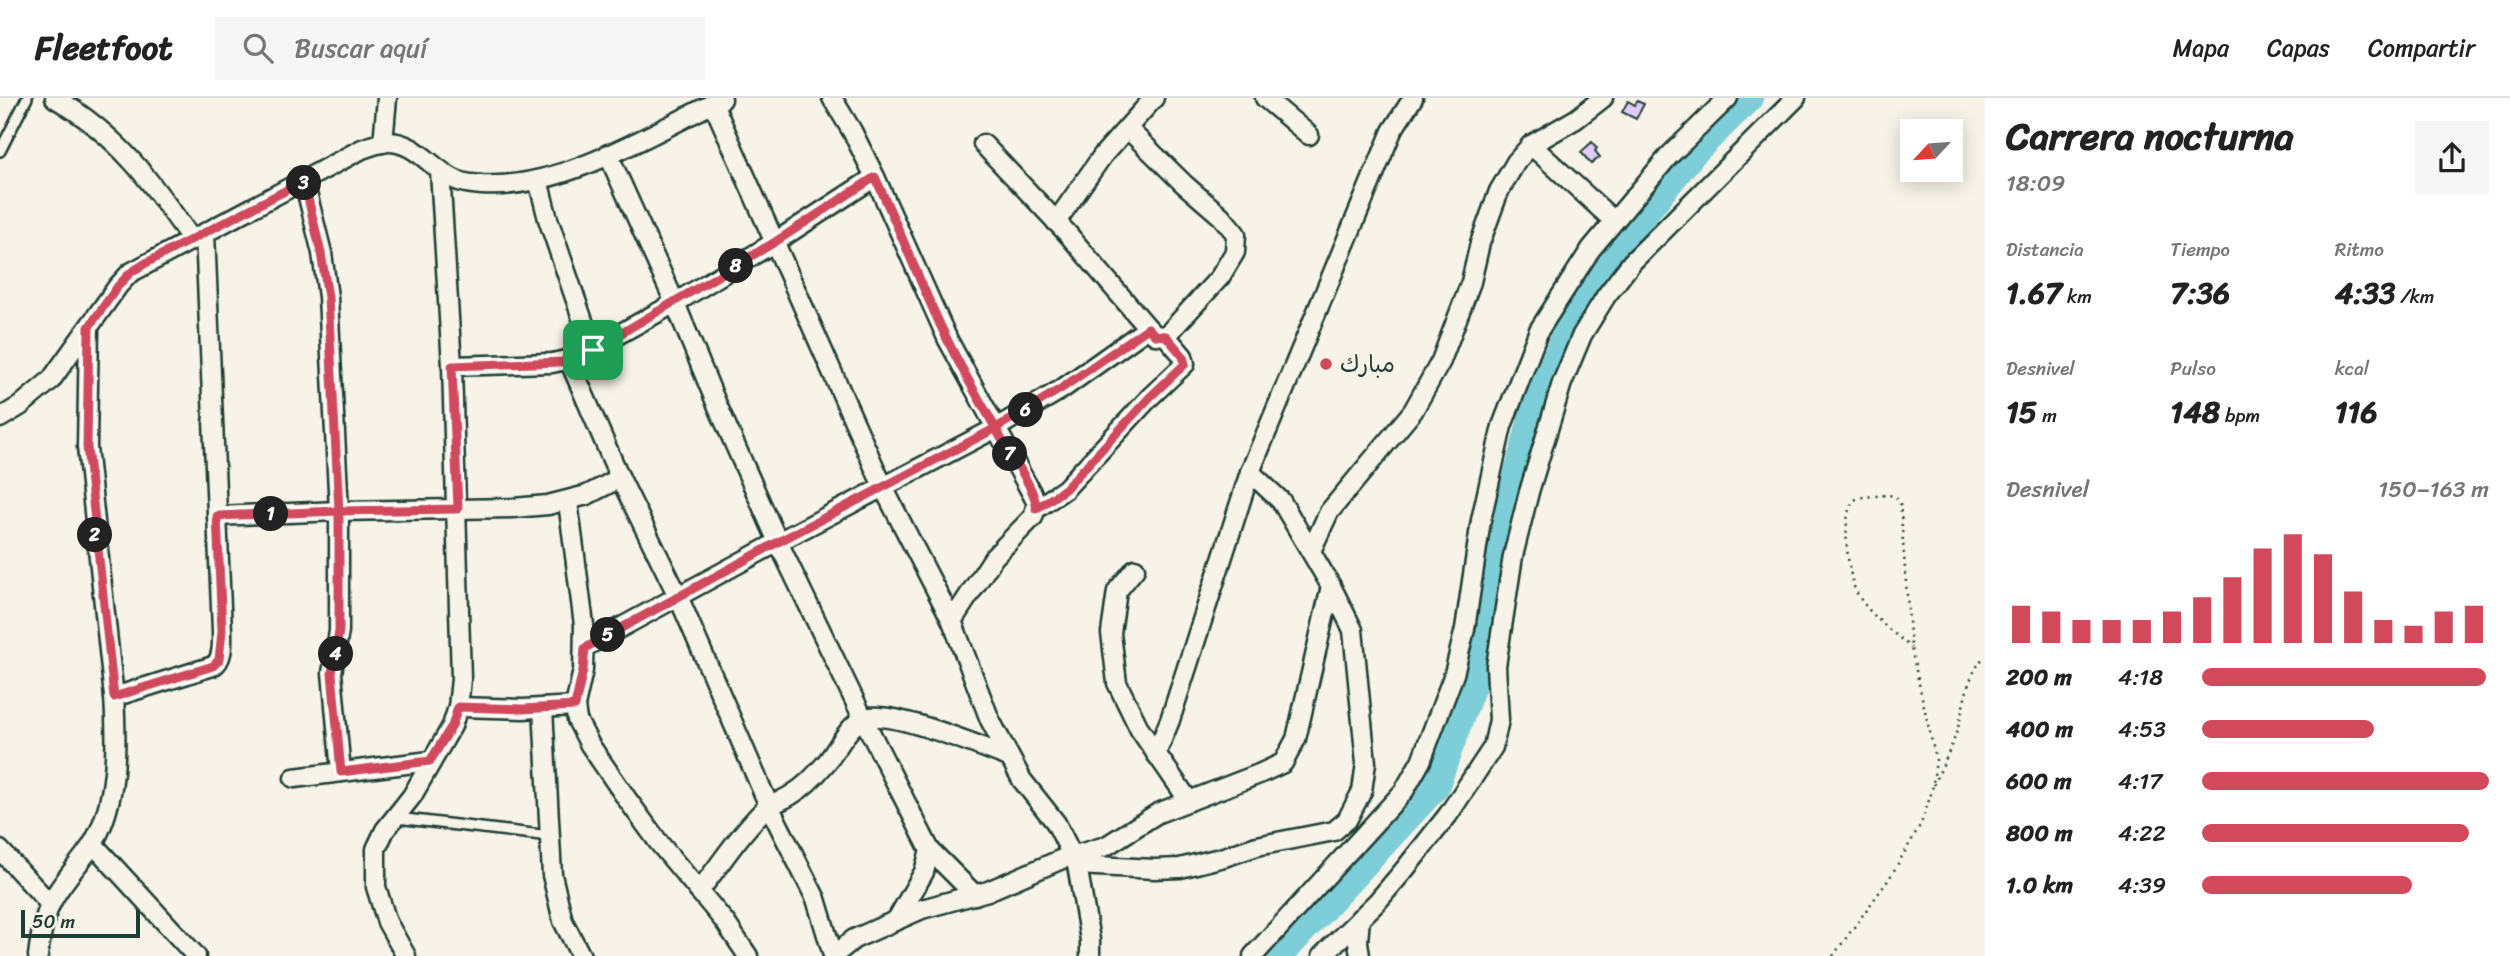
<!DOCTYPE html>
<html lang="es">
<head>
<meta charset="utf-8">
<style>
	:root { --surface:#fff; --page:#f6f6f6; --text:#222; --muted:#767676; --line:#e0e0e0; --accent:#d1495b }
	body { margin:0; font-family:Sriracha,"Playpen Sans Arabic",sans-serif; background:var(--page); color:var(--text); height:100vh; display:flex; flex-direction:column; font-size:26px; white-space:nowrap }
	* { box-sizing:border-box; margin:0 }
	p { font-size:23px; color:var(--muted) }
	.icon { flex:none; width:38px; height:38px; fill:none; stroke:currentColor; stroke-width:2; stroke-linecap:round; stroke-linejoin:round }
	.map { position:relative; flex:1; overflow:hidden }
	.details { display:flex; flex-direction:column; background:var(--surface); width:525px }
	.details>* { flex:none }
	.needle { width:46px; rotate:244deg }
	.fabs { position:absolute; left:1900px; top:21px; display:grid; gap:14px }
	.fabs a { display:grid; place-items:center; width:63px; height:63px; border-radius:0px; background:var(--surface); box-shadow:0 4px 18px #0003; font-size:35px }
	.scale { position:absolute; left:21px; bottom:18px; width:119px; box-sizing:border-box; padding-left:7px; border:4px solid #1f3d34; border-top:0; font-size:19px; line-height:24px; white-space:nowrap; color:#1f3d34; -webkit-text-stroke:5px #f7f3e8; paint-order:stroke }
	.pin { position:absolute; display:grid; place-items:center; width:60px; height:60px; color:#fff; margin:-30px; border-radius:14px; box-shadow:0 4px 10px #0006 }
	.km { position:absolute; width:35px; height:35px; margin:-18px; border-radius:50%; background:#222; color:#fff; font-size:19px; line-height:35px; text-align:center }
	.round { display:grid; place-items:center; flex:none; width:74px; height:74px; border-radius:0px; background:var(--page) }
	.head { display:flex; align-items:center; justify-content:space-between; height:119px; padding:0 21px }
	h1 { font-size:38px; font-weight:700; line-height:52px }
	.metrics { display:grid; grid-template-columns:repeat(3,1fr); gap:10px; height:119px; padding:7px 21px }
	.metrics div { display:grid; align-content:center }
	.metrics b { font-size:30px; font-weight:700 }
	.metrics small { font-size:19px; font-weight:400 }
	.metrics p { font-size:19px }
	.chart { height:196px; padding:14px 21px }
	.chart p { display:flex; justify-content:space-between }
	.chart svg { width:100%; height:126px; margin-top:7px; stroke:var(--accent); stroke-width:6 }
	ul { padding:0 21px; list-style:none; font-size:23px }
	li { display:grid; grid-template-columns:112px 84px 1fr; align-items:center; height:52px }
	li i { height:18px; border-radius:9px; background:var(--accent) }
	header { display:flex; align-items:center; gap:42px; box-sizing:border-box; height:98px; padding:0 35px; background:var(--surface); border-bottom:2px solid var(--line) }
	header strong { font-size:33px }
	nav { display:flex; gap:38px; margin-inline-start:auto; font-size:24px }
	.search { width:490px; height:63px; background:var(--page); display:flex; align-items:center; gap:18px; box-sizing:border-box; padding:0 24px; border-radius:0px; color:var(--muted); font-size:26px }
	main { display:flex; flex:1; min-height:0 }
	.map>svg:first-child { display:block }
</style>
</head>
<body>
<header>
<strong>Fleetfoot</strong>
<div class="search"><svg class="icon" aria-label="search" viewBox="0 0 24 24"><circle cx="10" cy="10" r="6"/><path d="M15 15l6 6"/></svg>Buscar aquí</div>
<nav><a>Mapa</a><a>Capas</a><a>Compartir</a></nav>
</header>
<main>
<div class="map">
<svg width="1985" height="858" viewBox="0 0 1985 858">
	<rect width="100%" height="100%" fill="#f7f3e8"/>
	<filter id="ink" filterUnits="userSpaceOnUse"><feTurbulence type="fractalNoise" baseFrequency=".0143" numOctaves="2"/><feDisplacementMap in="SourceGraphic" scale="14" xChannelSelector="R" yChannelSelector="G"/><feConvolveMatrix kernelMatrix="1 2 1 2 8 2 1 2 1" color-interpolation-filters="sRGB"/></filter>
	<g filter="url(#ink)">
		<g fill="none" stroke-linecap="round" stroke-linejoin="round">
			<path stroke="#7dced8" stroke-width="28" d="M1279,858L1435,689L1487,546L1508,413L1535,310L1572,221L1625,139L1693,55L1749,0"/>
		</g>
		<g fill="#e2cbfc" stroke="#1f3d34" stroke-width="2">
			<path d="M1628,3L1635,7L1637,3L1644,6L1636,21L1622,14Z"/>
			<path d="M1592,44L1597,50L1595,53L1600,59L1591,66L1581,54Z"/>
		</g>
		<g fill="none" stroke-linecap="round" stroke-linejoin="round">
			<defs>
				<g id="service">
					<path d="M0,53L27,0"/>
					<path d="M397,720L550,738"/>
				</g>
				<g id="minor">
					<path d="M55,0C119,38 151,83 192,142"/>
					<path d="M832,0L852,33L875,79L948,242L1037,405L1033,419L994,459L952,523"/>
					<path d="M1265,0L1309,37"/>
					<path d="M713,5L884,391L952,523L990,622L1022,682L1056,725L1077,767L1090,842V858"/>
					<path d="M383,45L387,0"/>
					<path d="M983,46L1067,135L1148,230L1155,237L1166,238L1220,179L1235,154L1236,136L1221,118L1184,86L1127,30"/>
					<path d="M1531,47L1614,123"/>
					<path d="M608,56L675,205L715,302L778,444L863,620L930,752L975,797"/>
					<path d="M538,82L548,121L593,252"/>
					<path d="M304,83L322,155L328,199L339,413V533L332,575L341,674"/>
					<path d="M1056,124L1103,57L1154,0"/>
					<path d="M569,262L620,380L678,498L769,708L816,801L833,857"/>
					<path d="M452,268L552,265L576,260L675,205L775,144L875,79"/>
					<path d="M0,320L20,308L51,282L118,188L130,175L362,51C370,48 378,45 387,44C416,43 432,72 456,82C464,86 473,86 482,87C561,92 652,35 722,1"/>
					<path d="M568,404L584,527L583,572L575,608L577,622L590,647L627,701L659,745L725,824L748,858"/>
					<path d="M1036,411L1065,391L1150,299L1185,266L1183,258L1166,238"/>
					<path d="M217,418L339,413L513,410L548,407L587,397L620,380"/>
					<path d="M1311,453L1329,414L1413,313L1441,263L1471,184L1480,145L1499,93L1516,64L1531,47L1576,21L1603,0"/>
					<path d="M1135,471L1117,493L1111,535L1117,585L1140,632L1189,703"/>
					<path d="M585,549L778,444L996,330L1062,291L1148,230"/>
					<path d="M114,599L213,568C224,561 222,544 222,533L205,135"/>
					<path d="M458,609L523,611L575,608"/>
					<path d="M543,610L552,777L563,823L581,858"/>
					<path d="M1156,656L1170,622L1250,374L1392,33L1413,0"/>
					<path d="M294,680L430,663"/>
					<path d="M93,746L196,858"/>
					<path d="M0,752L50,806"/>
					<path d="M1077,767L1155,771L1180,770L1224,759L1257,748L1334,733L1347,722L1362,693L1366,665L1353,532L1331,488L1281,403L1250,374"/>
					<path d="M699,793C721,766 738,737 763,713C771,706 782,703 791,697C805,689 816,677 826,665C838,651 851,621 870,619C899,615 979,648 1009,659"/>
					<path d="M896,823L924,774L930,752"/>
					<path d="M38,858C40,841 43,821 51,805C61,784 79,767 92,747C118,705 117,647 114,599L87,349L89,229"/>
					<path d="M406,858L387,824L376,789V751L385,732L412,698L452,628L458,609L461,581L452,268L440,73"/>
					<path d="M833,858L854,841L922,811L988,793L1062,761L1106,748L1158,715L1259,676L1283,665L1296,641L1331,488"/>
					<path d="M1253,858L1404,693L1421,663L1454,576L1465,531L1481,422L1502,328L1539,232L1591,151L1668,59L1728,0"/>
					<path d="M1322,858L1377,804L1405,771L1448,717L1493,649L1499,622L1496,568L1513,458L1529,394L1562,285L1582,237L1606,198L1632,164L1796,0"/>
					<path d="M1360,858L1358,844L1360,820"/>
				</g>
			</defs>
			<use href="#service" stroke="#1f3d34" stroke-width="14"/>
			<use href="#minor" stroke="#1f3d34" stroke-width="23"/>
			<g stroke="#1f3d34" stroke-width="2.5" stroke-dasharray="2 5" stroke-linecap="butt">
				<path d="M1934,687C1941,670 1950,653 1956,636C1965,609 1965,579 1985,558"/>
				<path d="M1833,858L1889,781L1921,726L1932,693L1936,662L1911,550L1900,404C1894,395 1886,397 1876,398C1870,399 1860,398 1855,402C1840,412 1848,476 1855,491C1865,514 1892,533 1911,550"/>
			</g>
			<use href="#service" stroke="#f7f3e8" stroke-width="9"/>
			<use href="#minor" stroke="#f7f3e8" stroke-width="18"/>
		</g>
	</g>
	<g fill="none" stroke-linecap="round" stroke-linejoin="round" filter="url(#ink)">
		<defs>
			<path id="route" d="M593,252L562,264L452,268L458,411L339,413L217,418L222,533L219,562L213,568L114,599L87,349L89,229L118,188L130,175L146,165L304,83L321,155L328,199L339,413V533L332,575L341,674L430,663L452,628L458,609L523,611L575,608L583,572L585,550L778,444L996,330L1062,290L1148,230L1155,237L1166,238L1183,258L1185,266L1150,299L1065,391L1036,411C1039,397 1010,355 1001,340C983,307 963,275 947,241C921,188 900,132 875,79L775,144L593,252"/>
		</defs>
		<use href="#route" stroke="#fff" stroke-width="14"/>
		<use href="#route" stroke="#d1495b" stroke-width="9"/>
	</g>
	<circle fill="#d1495b" stroke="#f7f3e8" stroke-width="2.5" cx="1326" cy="266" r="7"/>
	<g text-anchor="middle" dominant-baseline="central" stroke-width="5" stroke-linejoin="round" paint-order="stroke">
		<g font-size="23" fill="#1f3d34" stroke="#f7f3e8" text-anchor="start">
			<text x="1340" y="266">مبارك</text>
		</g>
	</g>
</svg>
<div class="fabs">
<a><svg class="needle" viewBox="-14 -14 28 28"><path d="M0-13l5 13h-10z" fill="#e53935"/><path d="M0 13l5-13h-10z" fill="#767676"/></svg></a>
</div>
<div class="scale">50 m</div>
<div class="pin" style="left:593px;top:252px;background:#1e9e55"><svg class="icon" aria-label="arrive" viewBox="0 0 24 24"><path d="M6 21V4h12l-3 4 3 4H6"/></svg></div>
<b class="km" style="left:271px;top:416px">1</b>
<b class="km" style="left:95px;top:437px">2</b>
<b class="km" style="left:304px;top:85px">3</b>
<b class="km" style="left:336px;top:556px">4</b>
<b class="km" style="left:608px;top:537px">5</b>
<b class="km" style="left:1026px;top:312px">6</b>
<b class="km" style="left:1010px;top:356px">7</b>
<b class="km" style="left:736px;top:168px">8</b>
</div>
<section class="details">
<div class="head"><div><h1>Carrera nocturna</h1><p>18:09</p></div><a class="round"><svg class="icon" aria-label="share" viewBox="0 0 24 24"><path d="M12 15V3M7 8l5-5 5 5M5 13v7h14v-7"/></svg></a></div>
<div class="metrics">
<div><p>Distancia</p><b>1.67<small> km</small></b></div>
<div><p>Tiempo</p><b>7:36</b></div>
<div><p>Ritmo</p><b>4:33<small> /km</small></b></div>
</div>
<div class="metrics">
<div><p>Desnivel</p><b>15<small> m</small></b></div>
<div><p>Pulso</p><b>148<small> bpm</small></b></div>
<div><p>kcal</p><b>116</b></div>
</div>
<div class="chart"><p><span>Desnivel</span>150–163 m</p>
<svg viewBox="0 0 160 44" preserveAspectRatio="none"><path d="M5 44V31M15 44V33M25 44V36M35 44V36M45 44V36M55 44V33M65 44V28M75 44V21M85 44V11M95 44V6M105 44V13M115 44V26M125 44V36M135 44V38M145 44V33M155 44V31"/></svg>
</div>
<ul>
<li><b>200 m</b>4:18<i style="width:99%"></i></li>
<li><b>400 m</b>4:53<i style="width:60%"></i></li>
<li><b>600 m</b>4:17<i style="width:100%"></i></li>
<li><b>800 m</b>4:22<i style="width:93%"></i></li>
<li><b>1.0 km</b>4:39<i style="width:73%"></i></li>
</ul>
</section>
</main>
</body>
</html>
